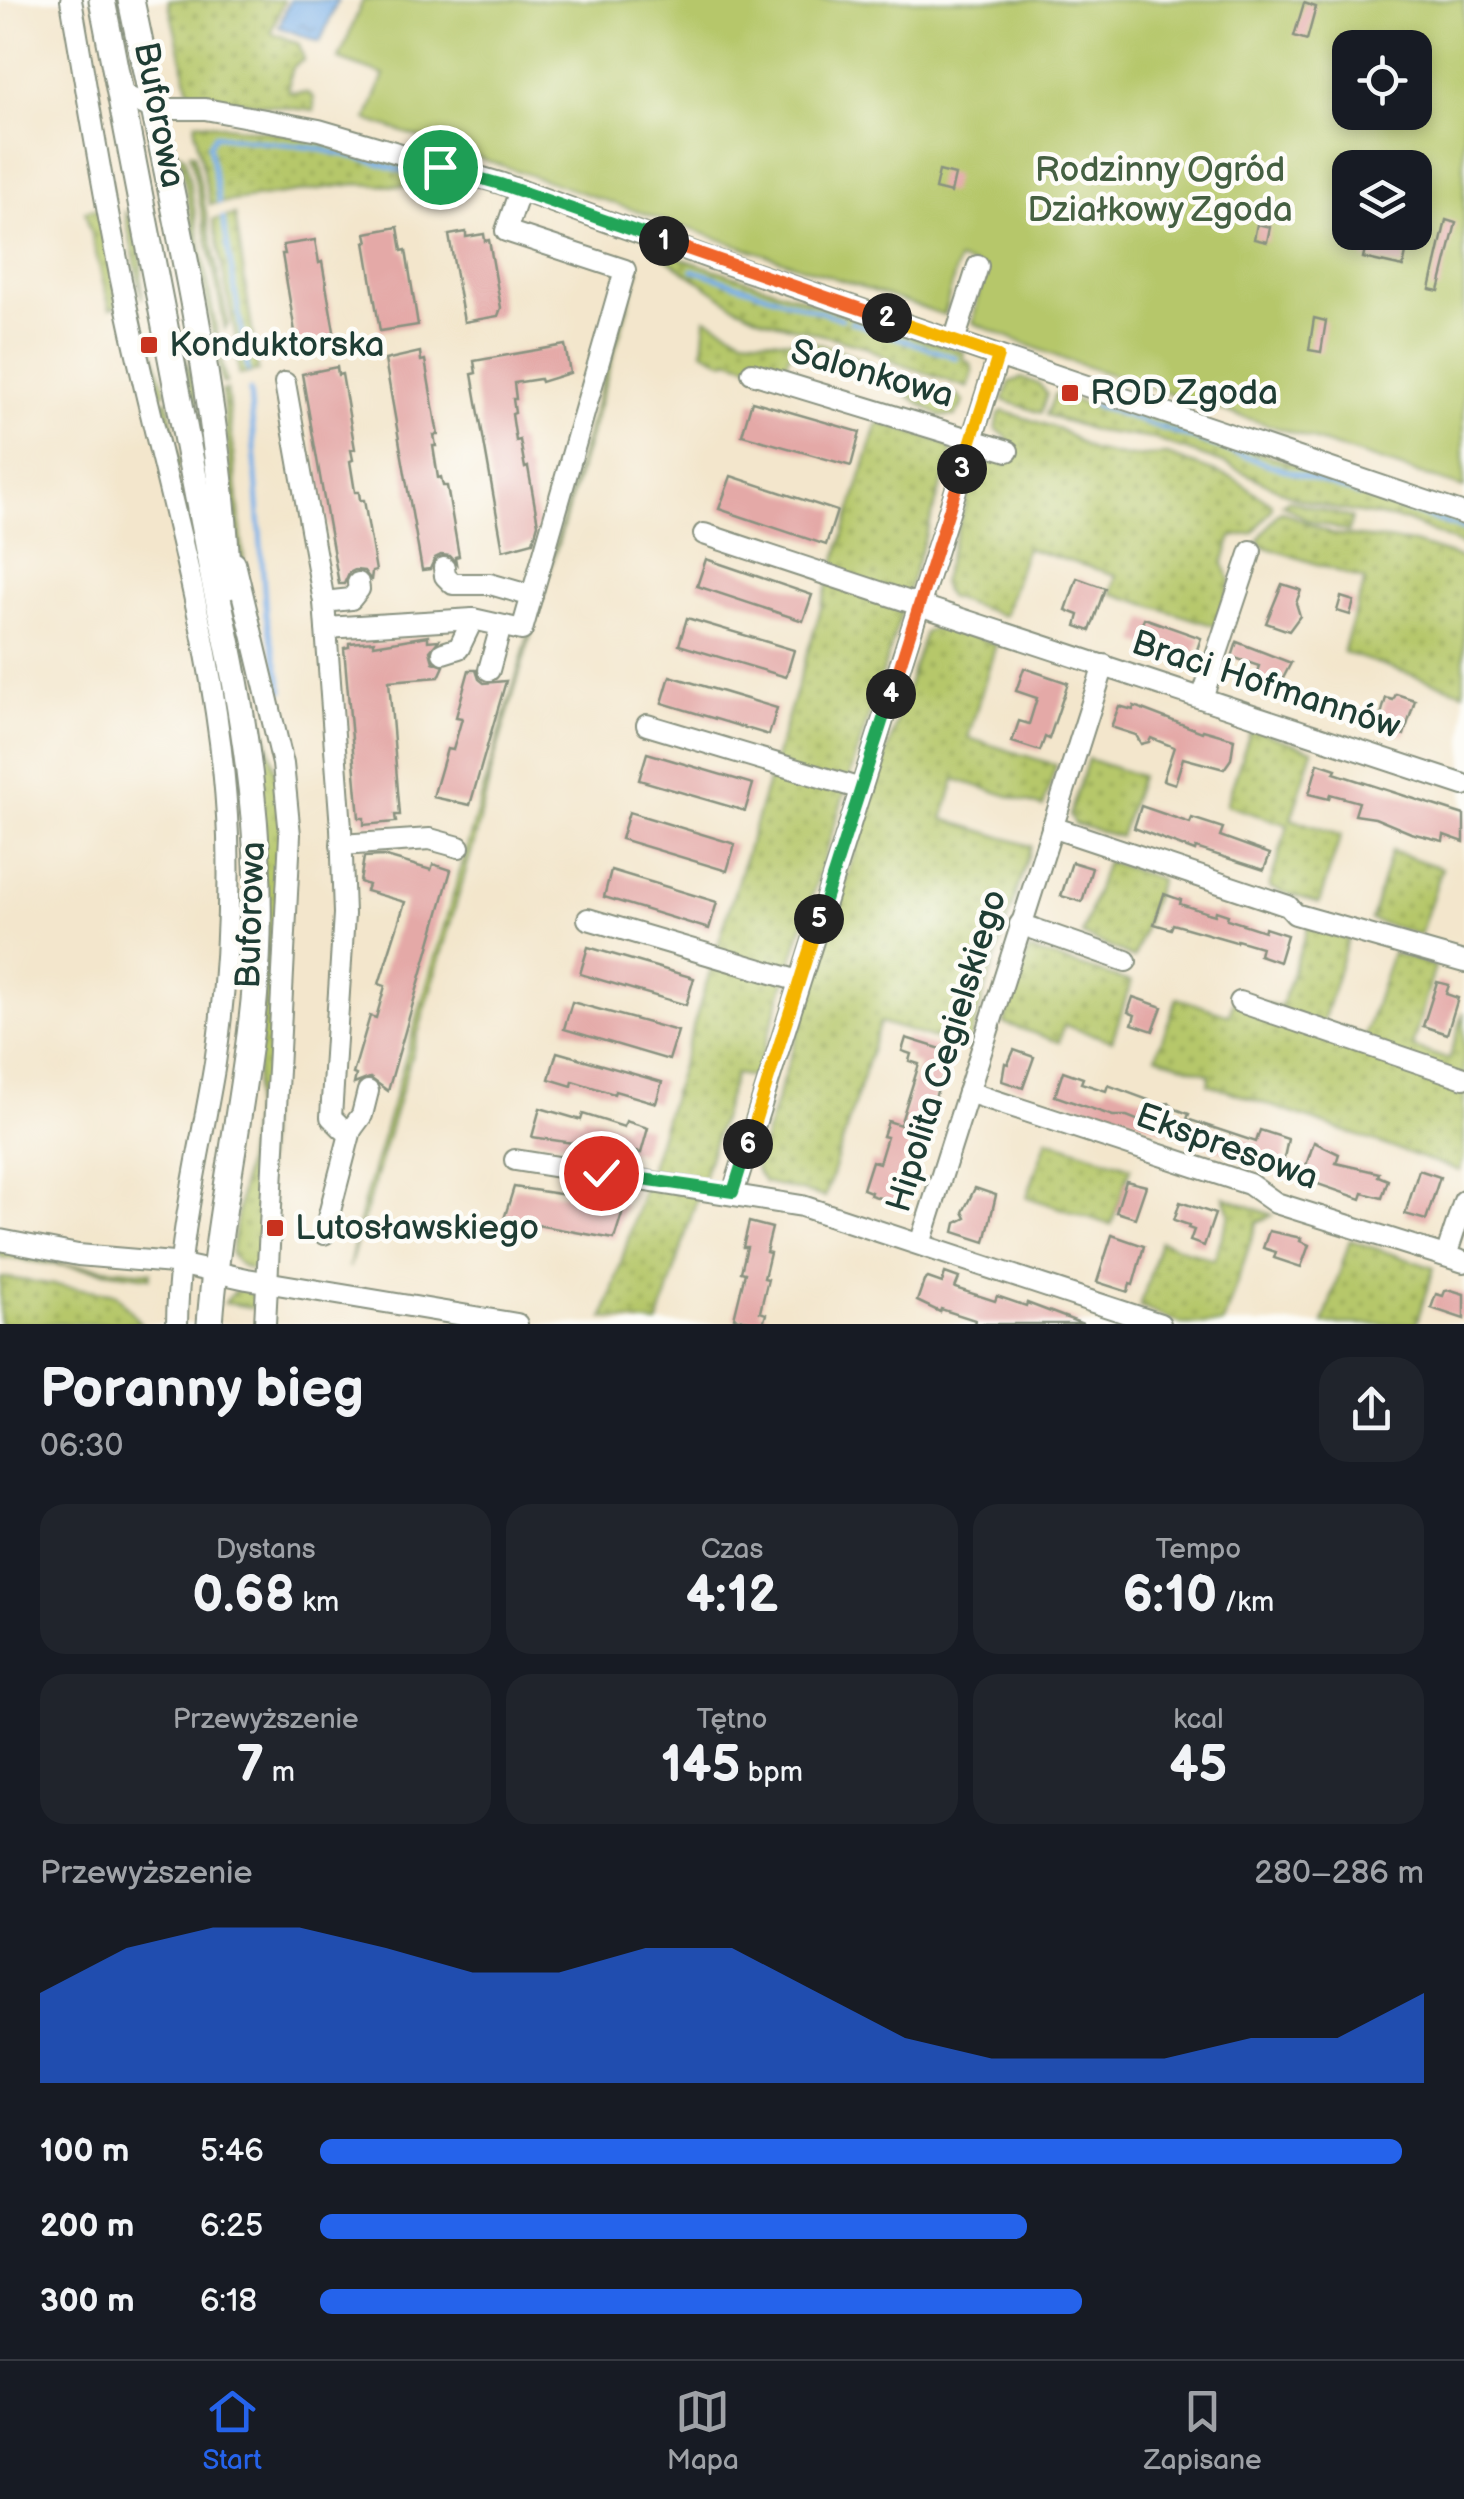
<!DOCTYPE html>
<html lang="pl">
<head>
<meta charset="utf-8">
<style>
	:root { --surface:#171b24; --page:#20242c; --text:#f1f3f6; --muted:#9ea1a6; --line:#363941; --accent:#2563eb }
	body { margin:0; font-family:"Balsamiq Sans",sans-serif; background:var(--page); color:var(--text); height:100vh; display:flex; flex-direction:column; font-size:38px; white-space:nowrap }
	* { box-sizing:border-box; margin:0 }
	p { font-size:32px; color:var(--muted) }
	.icon { flex:none; width:55px; height:55px; fill:none; stroke:currentColor; stroke-width:2; stroke-linecap:round; stroke-linejoin:round }
	.map { position:relative; height:1324px; overflow:hidden }
	.drawer { display:flex; flex-direction:column; background:var(--surface); flex:1 }
	.drawer>* { flex:none }
	.tools { position:absolute; left:1332px; top:30px; display:grid; gap:20px }
	.tools a { display:grid; place-items:center; width:100px; height:100px; border-radius:20px; background:var(--surface); box-shadow:0 5px 15px #0003; font-size:50px }
	.pin { position:absolute; display:grid; place-items:center; width:85px; height:85px; color:#fff; margin:-42px; border:5px solid #fff; border-radius:50%; box-shadow:0 2px 10px #0007 }
	.km { position:absolute; width:50px; height:50px; margin:-25px; border-radius:50%; background:#222; color:#fff; font-size:28px; line-height:50px; text-align:center }
	.round { display:grid; place-items:center; flex:none; width:105px; height:105px; border-radius:30px; background:var(--page) }
	.overview { display:flex; align-items:center; justify-content:space-between; height:170px; padding:0 40px }
	h1 { font-size:55px; font-weight:700; line-height:75px }
	.figures { display:grid; grid-template-columns:repeat(3,1fr); gap:15px; height:170px; padding:10px 40px }
	.figures div { display:grid; align-content:center; border-radius:25px; background:var(--page); text-align:center }
	.figures b { font-size:50px; font-weight:700 }
	.figures small { font-size:28px; font-weight:400 }
	.figures p { font-size:28px }
	.chart { height:280px; padding:20px 40px }
	.chart p { display:flex; justify-content:space-between }
	.chart svg { width:100%; height:180px; margin-top:10px; fill:var(--accent); opacity:.7 }
	ul { padding:0 40px; list-style:none; font-size:32px }
	li { display:grid; grid-template-columns:160px 120px 1fr; align-items:center; height:75px }
	li i { height:25px; border-radius:12px; background:var(--accent) }
	.tab-bar { display:flex; justify-content:space-around; align-items:center; height:140px; border-top:2px solid var(--line); background:var(--surface); font-size:28px; color:var(--muted) }
	.tab-bar a { display:grid; justify-items:center; gap:5px }
	.tab-bar .on { color:var(--accent) }
	.map>svg:first-child { display:block }
</style>
</head>
<body>
<div class="map">
<svg width="1464" height="1324" viewBox="0 0 1464 1324">
	<defs>
		<pattern id="grass-dots" width="8" height="8" patternUnits="userSpaceOnUse" patternTransform="scale(2.5)"><rect width="8" height="8" fill="#b6c76a"/><path d="M2 2h.1M6 6h.1" fill="none" stroke="#93a358" stroke-width="1.8" stroke-linecap="round"/></pattern>
		<pattern id="water-ripples" width="26" height="14" patternUnits="userSpaceOnUse" patternTransform="scale(2.5)"><rect width="26" height="14" fill="#7ab0e8"/><path d="M2 4q2-2 4 0t4 0M15 11q2-2 4 0t4 0" fill="none" stroke="#6390bd"/></pattern>
	</defs>
	<rect width="100%" height="100%" fill="#fdfcf7"/>
	<filter id="ink" filterUnits="userSpaceOnUse"><feTurbulence type="fractalNoise" baseFrequency=".01" numOctaves="2"/><feDisplacementMap in="SourceGraphic" scale="20" xChannelSelector="R" yChannelSelector="G"/><feConvolveMatrix kernelMatrix="1 2 1 2 8 2 1 2 1" color-interpolation-filters="sRGB"/></filter>
	<filter id="wash" filterUnits="userSpaceOnUse"><feTurbulence type="fractalNoise" baseFrequency=".0048" numOctaves="4" result="noise"/><feDisplacementMap in="SourceGraphic" scale="40" xChannelSelector="R" yChannelSelector="G"/><feGaussianBlur stdDeviation="2.25" result="paint"/><feColorMatrix in="noise" values="0 0 0 0 0 0 0 0 0 0 0 0 0 0 0 0 0 1.4 0 .05"/><feComposite in="paint" operator="in"/></filter>
	<g filter="url(#wash)">
		<rect width="100%" height="100%" fill="#f3e6cc"/>
		<g fill="url(#grass-dots)" stroke="#6a824f" stroke-width="2.5">
			<path d="M168,0H284L271,32L299,44L304,60C288,66 289,76 289,92L308,93L314,98V111L190,95Z"/>
			<path d="M196,122L309,137L440,175L436,188L355,184L210,204L195,130Z"/>
			<path d="M179,153L185,157L226,383H222Z"/>
			<path d="M190,153H194L228,324L225,329Z"/>
			<path d="M101,208L118,306L110,308L85,211Z"/>
			<path d="M125,212C145,231 141,273 142,299Z"/>
			<path d="M235,215L258,371L239,375L235,333L213,220Z"/>
			<path d="M650,248L964,352L963,358L971,364L973,372L968,388L894,362L864,346L763,319L734,305Z"/>
			<path d="M636,265L639,269L494,760L476,836L349,1268L363,1205Z"/>
			<path d="M135,311L145,349L152,347L166,393L155,396Z"/>
			<path d="M706,318L743,337L817,343L840,350L888,372L958,395L964,402L955,416H940L889,384L790,352L782,374L727,359L725,362L703,351Z"/>
			<path d="M182,348L196,389L205,469Z"/>
			<path d="M1022,378L1039,384L1047,394L1041,413L1003,400L1010,382Z"/>
			<path d="M227,390L245,573L239,560L222,391Z"/>
			<path d="M1055,394L1109,412L1114,402L1464,523V546L1407,521L1336,509L1296,498L1226,464L1154,439L1096,431L1046,415Z"/>
			<path d="M168,400L180,465L174,469L157,403Z"/>
			<path d="M1003,411L1059,429L1091,450L1126,457L1167,455L1207,469L1233,478L1272,504L1271,510L1253,533L1232,537L1223,563L1231,581L1215,626L1111,593L1116,575L1026,548L1004,616L948,597L941,583L979,459L1000,460L1008,438L996,429L999,414Z"/>
			<path d="M878,422L946,443L952,452L755,1077L735,1074L658,1324L604,1318Z"/>
			<path d="M1288,500L1352,518L1348,532L1308,520L1282,504Z"/>
			<path d="M1282,511L1331,534L1414,543L1464,559V692L1343,652L1365,580L1262,546L1258,540L1278,513Z"/>
			<path d="M238,613L284,810L259,1270C245,1270 239,1266 231,1254L252,1121L263,1003L249,701Z"/>
			<path d="M940,625L996,644L968,738L1056,765L1043,807L955,779L943,819L1031,846L967,1049L880,1022L825,1197L764,1182L755,1168L925,632Z"/>
			<path d="M1251,729L1313,750L1291,819L1341,835L1319,903L1269,888L1288,825L1226,805Z"/>
			<path d="M1088,759L1140,776L1120,837L1075,824L1070,815Z"/>
			<path d="M1391,851L1442,868L1420,935L1371,920Z"/>
			<path d="M1106,861L1160,879L1134,958L1082,935Z"/>
			<path d="M1308,927L1348,939L1323,1022L1365,1036L1392,953L1435,966L1412,1047L1449,1060L1464,1012V1157L1460,1171L1208,1084L1210,1074L1156,1056L1177,998L1229,1015L1236,994L1280,1008Z"/>
			<path d="M1029,950L1131,982L1112,1041L1064,1025L1059,1042L1004,1023Z"/>
			<path d="M1047,1139L1131,1167L1111,1225L1027,1197Z"/>
			<path d="M1224,1197L1272,1215L1257,1222L1223,1324H1182L1140,1307L1160,1241L1214,1260L1230,1213Z"/>
			<path d="M1350,1240L1434,1268L1416,1324H1323Z"/>
			<path d="M0,1248L66,1265L151,1272L150,1277L5,1258L0,1257Z"/>
			<path d="M0,1277L116,1294L141,1324H0Z"/>
			<path d="M242,1288L254,1296L257,1308L225,1303L233,1292Z"/>
		</g>
		<path fill="#b6c76a" stroke="#6a824f" stroke-width="2.5" fill-rule="evenodd" d="M363,0H1464V488L1066,360L973,323L983,268L958,260L944,315L367,120L384,75L339,59ZM1350,48H1415V112H1350ZM1350,168H1415V232H1350Z"/>
		<path fill="url(#water-ripples)" stroke="#4c768e" stroke-width="2.5" d="M290,0H338L320,42L279,27Z"/>
		<g fill="none" stroke-linecap="round" stroke-linejoin="round">
			<g stroke="#7ab0e8" stroke-width="5">
				<path d="M219,202L209,145L215,135L314,148L372,161L437,182"/>
				<path d="M223,218L248,370"/>
				<path d="M693,270L842,319"/>
				<path d="M851,322L957,358"/>
				<path d="M250,391L266,616L283,690"/>
				<path d="M1094,405L1359,495"/>
				<path d="M1370,498L1464,529"/>
			</g>
		</g>
		<g id="blocks">
			<g fill="#e4a9a7">
				<path d="M1304,3L1316,7L1307,40L1294,36Z"/>
				<path d="M939,171L955,175L951,193L935,189Z"/>
				<path d="M1446,220L1456,223L1439,291L1430,289Z"/>
				<path d="M1257,224L1270,227L1267,242L1254,239Z"/>
				<path d="M398,227L402,251L406,250L418,325L380,331L365,242H368L366,233Z"/>
				<path d="M466,232V237L484,234L485,241L489,240L501,308L498,316L464,322L449,235Z"/>
				<path d="M315,240L319,263L322,262L335,337L297,344L282,254H285L283,245Z"/>
				<path d="M1366,244L1406,253L1403,267L1363,258Z"/>
				<path d="M1314,318L1326,321L1321,352L1309,350Z"/>
				<path d="M565,345L570,373L541,382L540,379L514,383L516,399H513L515,413L512,414L516,441L520,440L525,468L528,467L538,524L533,542L503,550L472,374L476,373L474,361Z"/>
				<path d="M420,352L421,361L425,360L438,435H434L436,446H433L438,478L441,477L443,486H447L459,556L455,557L456,563L450,556L441,555L435,558L430,569L422,570L385,360Z"/>
				<path d="M337,367L338,375L342,374L355,449L351,450L353,460L350,461L355,492H359L360,500H364L376,571L372,572L371,580L364,571L355,570L349,573L344,584H339L302,374Z"/>
				<path d="M752,401L860,432L851,466L742,435Z"/>
				<path d="M731,476L837,511L826,545L719,509Z"/>
				<path d="M706,559L812,595L803,621L697,586Z"/>
				<path d="M1077,578L1105,588L1090,631L1076,626L1079,615L1066,610Z"/>
				<path d="M1282,584L1301,590L1296,603L1300,616L1289,631L1266,623Z"/>
				<path d="M1341,597L1354,601L1350,615L1337,611Z"/>
				<path d="M687,618L794,650L786,677L679,645Z"/>
				<path d="M1144,618L1201,638L1193,662L1136,642Z"/>
				<path d="M428,636V641L439,640L430,651L433,662L444,666L439,677L389,681L400,815H395L396,822L364,825V818H359L344,648L349,647V643L374,641V645Z"/>
				<path d="M1237,642L1291,663L1279,686L1255,678L1259,666L1232,657Z"/>
				<path d="M1024,668L1068,683L1049,739L1045,737L1040,751L1012,742L1019,721L1029,724L1037,698L1016,691Z"/>
				<path d="M469,670H476L479,679L484,683L506,681L470,805L433,797L447,749L453,750L462,718L456,717Z"/>
				<path d="M670,676L777,708L769,735L662,703Z"/>
				<path d="M1396,694L1415,700L1404,735L1388,730L1391,722L1380,718L1386,698L1393,700Z"/>
				<path d="M1119,706L1133,710L1134,706L1202,732L1203,730L1234,739L1231,759L1224,769L1183,758L1175,784L1163,780L1174,747L1151,738L1149,742L1141,744L1136,735L1111,727Z"/>
				<path d="M647,753L753,784L745,811L639,780Z"/>
				<path d="M1318,763L1336,769L1334,773L1464,815V842L1444,835L1443,841L1411,833L1375,818L1355,815L1359,802L1330,794L1329,799L1309,794Z"/>
				<path d="M1141,806L1190,823L1192,818L1223,828L1220,836L1270,854L1264,870L1196,848L1195,851L1134,828Z"/>
				<path d="M629,812L735,844L727,871L621,839Z"/>
				<path d="M383,856L431,870L433,864L451,870L388,1091L370,1078L354,1084L356,1075L353,1074L370,1016L376,1018L385,986L379,984L405,902L366,891L368,885L360,882L364,857Z"/>
				<path d="M1072,862L1092,868L1082,902L1061,896Z"/>
				<path d="M611,870L717,902L709,929L604,897Z"/>
				<path d="M1164,894L1181,900L1180,904L1208,913L1215,915L1216,911L1228,915L1227,919L1264,931L1265,928L1287,935L1279,962L1259,955L1261,947L1237,940L1236,942L1173,924L1171,929L1154,924Z"/>
				<path d="M588,947L694,978L686,1005L580,974Z"/>
				<path d="M1437,982L1449,985L1446,994L1458,998L1447,1034L1423,1026Z"/>
				<path d="M1133,997L1162,1007L1153,1031L1132,1024L1135,1015L1128,1012Z"/>
				<path d="M572,1002L678,1031L669,1060L564,1029Z"/>
				<path d="M906,1038L951,1052L919,1143L912,1141L902,1171L912,1174L900,1204L870,1195L871,1192L863,1189L872,1161L879,1163L887,1137L883,1136L888,1121L900,1125L919,1064L909,1061L911,1054L902,1051Z"/>
				<path d="M1014,1050L1034,1057L1023,1088L1002,1081L1005,1063L1008,1064Z"/>
				<path d="M557,1052L662,1082L656,1103L615,1091L614,1094L573,1081L572,1086L549,1079Z"/>
				<path d="M1063,1071L1083,1078L1081,1083L1106,1091L1108,1085L1159,1104L1170,1103L1173,1108L1189,1114L1187,1119L1256,1142L1260,1130L1288,1139L1281,1172L1267,1167L1269,1160L1230,1147L1228,1154L1165,1129L1164,1131L1127,1116H1113L1055,1096Z"/>
				<path d="M540,1108L581,1120L583,1114L624,1127L626,1121L648,1128L641,1153L532,1137Z"/>
				<path d="M1314,1142L1339,1154L1336,1163L1379,1173L1378,1176L1388,1180L1382,1198L1363,1193L1361,1199L1312,1182L1313,1177L1303,1174Z"/>
				<path d="M1419,1170L1440,1177L1426,1220L1405,1214Z"/>
				<path d="M1126,1181L1146,1186L1135,1218L1116,1212Z"/>
				<path d="M514,1187L625,1204L614,1239L504,1219Z"/>
				<path d="M975,1188L996,1195L985,1242L954,1232L956,1223L966,1218L963,1212Z"/>
				<path d="M1180,1202L1215,1214L1204,1246L1190,1241L1194,1230L1188,1228L1189,1225L1174,1220Z"/>
				<path d="M749,1222L772,1228L766,1252L770,1253L764,1278L768,1279L760,1312L766,1314L763,1324L734,1318L745,1273L741,1272L747,1247H743Z"/>
				<path d="M1269,1231L1301,1238L1300,1241L1309,1245L1301,1267L1274,1258L1276,1252L1263,1248Z"/>
				<path d="M1112,1235L1144,1246L1133,1285L1130,1284L1128,1292L1097,1282Z"/>
				<path d="M945,1273L959,1278L955,1288L995,1301L997,1296L1026,1306L1027,1303L1083,1324H974L975,1320L941,1309L940,1312L917,1301L924,1281L928,1278L942,1283Z"/>
				<path d="M1451,1290L1464,1294V1319L1431,1308L1436,1294L1443,1296L1445,1291Z"/>
			</g>
		</g>
	</g>
	<g filter="url(#ink)">
		<use href="#blocks" fill-opacity="0" stroke="#899280" stroke-width="2.5"/>
		<g fill="none" stroke-linecap="round" stroke-linejoin="round">
			<defs>
				<g id="minor">
					<path d="M71,0C92,121 111,243 139,363C175,520 222,675 228,837C230,912 226,989 215,1063C201,1149 178,1236 177,1324"/>
					<path d="M120,93L153,109H205L319,130L500,183L712,259L1464,514"/>
					<path d="M954,341L978,266"/>
					<path d="M752,373L1008,451"/>
					<path d="M285,383L324,602L341,828L344,914L331,1117L343,1129L351,1130L362,1115L368,1091"/>
					<path d="M704,534L1464,785"/>
					<path d="M235,563L283,764L290,835L265,1324"/>
					<path d="M444,568L445,576L453,584H490L532,596"/>
					<path d="M324,602L351,599L359,589L358,583"/>
					<path d="M326,628L473,619L522,630L625,270L506,231L520,190"/>
					<path d="M443,653L459,648L473,619"/>
					<path d="M489,670L501,626"/>
					<path d="M1202,698L1251,551"/>
					<path d="M647,725L861,789"/>
					<path d="M1052,827L1288,906L1295,914L1464,962"/>
					<path d="M341,845L430,839L459,847"/>
					<path d="M588,919L799,981"/>
					<path d="M1020,924L1126,961"/>
					<path d="M1240,1002L1464,1078"/>
					<path d="M968,1092L1249,1184L1276,1203L1464,1262"/>
					<path d="M515,1160L802,1206L1160,1324"/>
					<path d="M733,1193L998,357"/>
					<path d="M324,1234L351,1130"/>
					<path d="M0,1240L78,1255L173,1263L247,1279L517,1324"/>
					<path d="M920,1244L1104,665"/>
					<path d="M1446,1256L1464,1201"/>
				</g>
				<g id="major">
					<path d="M102,0L214,581C246,718 268,860 254,1001C243,1109 218,1215 210,1324"/>
					<path d="M131,0C171,194 219,387 228,586"/>
				</g>
			</defs>
			<use href="#minor" stroke="#899280" stroke-width="24"/>
			<use href="#major" stroke="#899280" stroke-width="29"/>
			<use href="#minor" stroke="#fff" stroke-width="20"/>
			<use href="#major" stroke="#fff" stroke-width="25"/>
		</g>
	</g>
	<g fill="none" stroke-linecap="round" stroke-linejoin="round" filter="url(#ink)">
		<defs>
			<path id="split-1" d="M440,167L500,184L664,241"/>
			<path id="split-2" d="M664,241L887,318"/>
			<path id="split-3" d="M887,318L998,356L962,469"/>
			<path id="split-4" d="M891,694L962,469"/>
			<path id="split-5" d="M819,919L891,694"/>
			<path id="split-6" d="M748,1144L819,919"/>
			<path id="split-7" d="M601,1173L733,1192L748,1144"/>
		</defs>
		<use href="#split-1" stroke="#fff" stroke-width="20"/>
		<use href="#split-2" stroke="#fff" stroke-width="20"/>
		<use href="#split-3" stroke="#fff" stroke-width="20"/>
		<use href="#split-4" stroke="#fff" stroke-width="20"/>
		<use href="#split-5" stroke="#fff" stroke-width="20"/>
		<use href="#split-6" stroke="#fff" stroke-width="20"/>
		<use href="#split-7" stroke="#fff" stroke-width="20"/>
		<use href="#split-1" stroke="#22a559" stroke-width="12"/>
		<use href="#split-2" stroke="#f0652b" stroke-width="12"/>
		<use href="#split-3" stroke="#f5b400" stroke-width="12"/>
		<use href="#split-4" stroke="#f0652b" stroke-width="12"/>
		<use href="#split-5" stroke="#22a559" stroke-width="12"/>
		<use href="#split-6" stroke="#f5b400" stroke-width="12"/>
		<use href="#split-7" stroke="#22a559" stroke-width="12"/>
	</g>
	<g fill="#c8321e" stroke="#fdfcf7" stroke-width="4">
		<rect x="139" y="335" width="20" height="20" rx="5"/>
		<rect x="1060" y="383" width="20" height="20" rx="5"/>
		<rect x="265" y="1218" width="20" height="20" rx="5"/>
	</g>
	<g text-anchor="middle" dominant-baseline="central" stroke-width="9" stroke-linejoin="round" paint-order="stroke">
		<g font-size="35" fill="#1f3d34" stroke="#fdfcf7">
			<text transform="translate(159 115) rotate(79)">Buforowa</text>
			<text transform="translate(872 374) rotate(16)">Salonkowa</text>
			<text transform="translate(1266 685) rotate(18)">Braci Hofmannów</text>
			<text transform="translate(251 915) rotate(-88)">Buforowa</text>
			<text transform="translate(947 1051) rotate(-73)">Hipolita Cegielskiego</text>
			<text transform="translate(1227 1147) rotate(20)">Ekspresowa</text>
		</g>
		<g font-size="35" fill="#456042" stroke="#fdfcf7">
			<text x="1160" y="170">Rodzinny Ogród<tspan x="1160" dy="40">Działkowy Zgoda</tspan></text>
		</g>
		<g font-size="35" fill="#1f3d34" stroke="#fdfcf7" text-anchor="start">
			<text x="169" y="345">Konduktorska</text>
			<text x="1090" y="393">ROD Zgoda</text>
			<text x="295" y="1228">Lutosławskiego</text>
		</g>
	</g>
</svg>
<div class="tools">
<a><svg class="icon" aria-label="locate" viewBox="0 0 24 24"><circle cx="12" cy="12" r="6"/><path d="M12 2v4M12 18v4M2 12h4M18 12h4"/></svg></a>
<a><svg class="icon" aria-label="layers" viewBox="0 0 24 24"><path d="M12 4l9 5-9 5-9-5zM3 14l9 5 9-5"/></svg></a>
</div>
<div class="pin" style="left:440px;top:167px;background:#1e9e55"><svg class="icon" aria-label="arrive" viewBox="0 0 24 24"><path d="M6 21V4h12l-3 4 3 4H6"/></svg></div>
<div class="pin" style="left:601px;top:1173px;background:#d93025"><svg class="icon" aria-label="check" viewBox="0 0 24 24"><path d="M5 12l5 5 9-10"/></svg></div>
<b class="km" style="left:664px;top:241px">1</b>
<b class="km" style="left:887px;top:318px">2</b>
<b class="km" style="left:962px;top:469px">3</b>
<b class="km" style="left:891px;top:694px">4</b>
<b class="km" style="left:819px;top:919px">5</b>
<b class="km" style="left:748px;top:1144px">6</b>
</div>
<section class="drawer">
<div class="overview"><div><h1>Poranny bieg</h1><p>06:30</p></div><a class="round"><svg class="icon" aria-label="share" viewBox="0 0 24 24"><path d="M12 15V3M7 8l5-5 5 5M5 13v7h14v-7"/></svg></a></div>
<div class="figures">
<div><p>Dystans</p><b>0.68<small> km</small></b></div>
<div><p>Czas</p><b>4:12</b></div>
<div><p>Tempo</p><b>6:10<small> /km</small></b></div>
</div>
<div class="figures">
<div><p>Przewyższenie</p><b>7<small> m</small></b></div>
<div><p>Tętno</p><b>145<small> bpm</small></b></div>
<div><p>kcal</p><b>45</b></div>
</div>
<div class="chart"><p><span>Przewyższenie</span>280–286 m</p>
<svg viewBox="0 0 160 44" preserveAspectRatio="none"><path d="M0 44V22L10 11L20 6L30 6L40 11L50 17L60 17L70 11L80 11L90 22L100 33L110 38L120 38L130 38L140 33L150 33L160 22V44z"/></svg>
</div>
<ul>
<li><b>100 m</b>5:46<i style="width:98%"></i></li>
<li><b>200 m</b>6:25<i style="width:64%"></i></li>
<li><b>300 m</b>6:18<i style="width:69%"></i></li>
</ul>
</section>
<nav class="tab-bar">
<a class="on"><svg class="icon" aria-label="home" viewBox="0 0 24 24"><path d="M3 11l9-7 9 7M6 9v11h12V9"/></svg>Start</a>
<a><svg class="icon" aria-label="map" viewBox="0 0 24 24"><path d="M3 6l6-2 6 2 6-2v14l-6 2-6-2-6 2zM9 4v14M15 6v14"/></svg>Mapa</a>
<a><svg class="icon" aria-label="saved" viewBox="0 0 24 24"><path d="M7 4h10v16l-5-4-5 4z"/></svg>Zapisane</a>
</nav>
</body>
</html>
